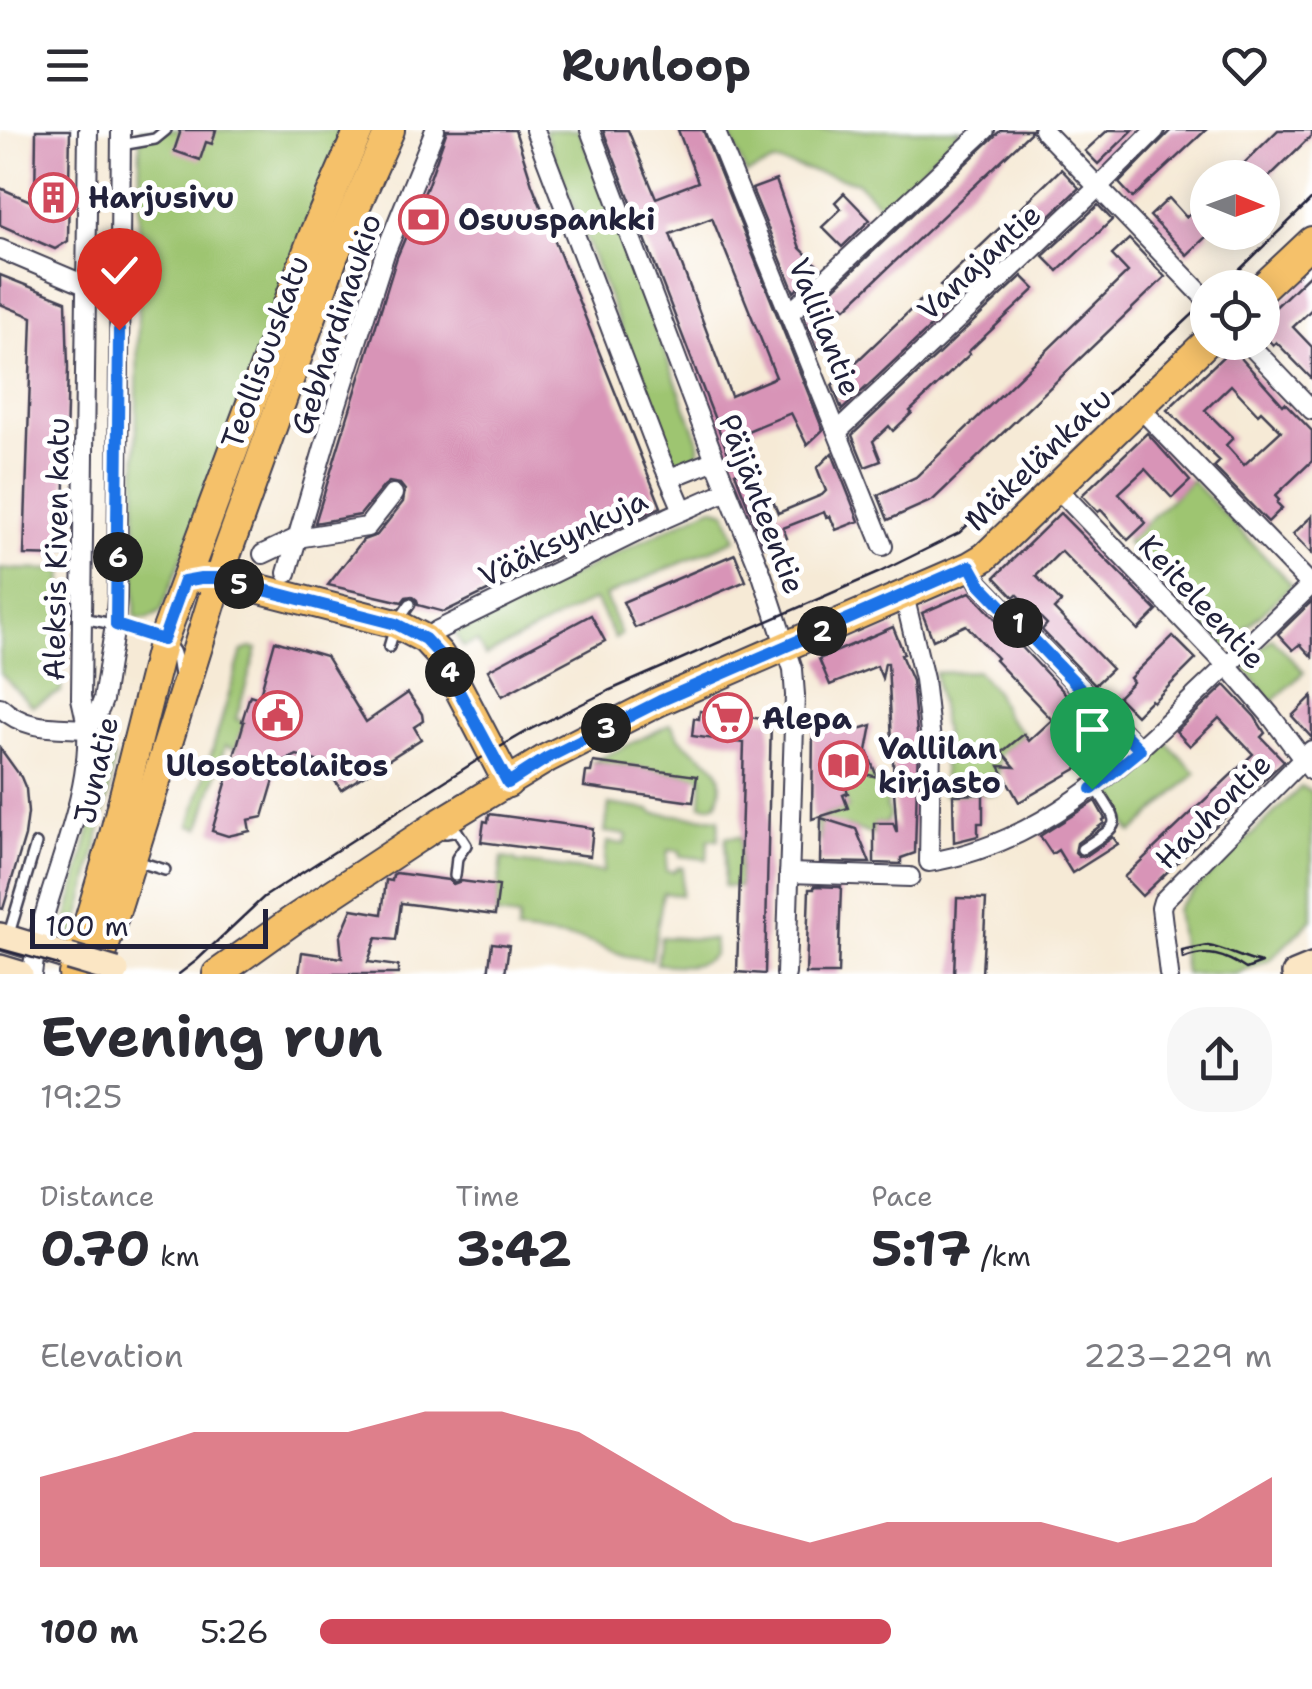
<!DOCTYPE html>
<html lang="en">
<head>
<meta charset="utf-8">
<style>
	:root { --surface:#fff; --page:#f7f7f7; --text:#2b2b33; --muted:#7c7c81; --accent:#d1495b }
	body { margin:0; font-family:"Shantell Sans",sans-serif; background:var(--page); color:var(--text); height:100vh; display:flex; flex-direction:column; font-size:38px; white-space:nowrap }
	* { box-sizing:border-box; margin:0 }
	p { font-size:32px; color:var(--muted) }
	.icon { flex:none; width:55px; height:55px; fill:none; stroke:currentColor; stroke-width:2; stroke-linecap:round; stroke-linejoin:round }
	.map { position:relative; height:844px; overflow:hidden }
	.details { display:flex; flex-direction:column; background:var(--surface); flex:1 }
	.details>* { flex:none }
	.needle { width:65px; rotate:91deg }
	.tools { position:absolute; left:1190px; top:30px; display:grid; gap:20px }
	.tools a { display:grid; place-items:center; width:90px; height:90px; border-radius:50%; background:var(--surface); box-shadow:0 5px 25px #0003; font-size:50px }
	.scale { position:absolute; left:30px; bottom:25px; width:238px; box-sizing:border-box; padding-left:10px; border:5px solid #22223b; border-top:0; font-size:28px; line-height:35px; white-space:nowrap; color:#22223b; -webkit-text-stroke:8px #fff; paint-order:stroke }
	.pin { position:absolute; display:grid; place-items:center; width:85px; height:85px; color:#fff; margin:-102px -42px; border-radius:50% 50% 50% 0; rotate:-45deg; box-shadow:0 0 10px #0007 }
	.pin .icon { rotate:45deg }
	.km { position:absolute; width:50px; height:50px; margin:-25px; border-radius:50%; background:#222; color:#fff; font-size:28px; line-height:50px; text-align:center }
	.round { display:grid; place-items:center; flex:none; width:105px; height:105px; border-radius:40px; background:var(--page) }
	.summary { display:flex; align-items:center; justify-content:space-between; height:170px; padding:0 40px }
	h1 { font-size:55px; font-weight:700; line-height:75px }
	.figures { display:grid; grid-template-columns:repeat(3,1fr); gap:15px; height:170px; padding:10px 40px }
	.figures div { display:grid; align-content:center }
	.figures b { font-size:50px; font-weight:700 }
	.figures small { font-size:28px; font-weight:400 }
	.figures p { font-size:28px }
	.chart { height:280px; padding:20px 40px }
	.chart p { display:flex; justify-content:space-between }
	.chart svg { width:100%; height:180px; margin-top:10px; fill:var(--accent); opacity:.7 }
	ul { padding:0 40px; list-style:none; font-size:32px }
	li { display:grid; grid-template-columns:160px 120px 1fr; align-items:center; height:75px }
	li i { height:25px; border-radius:12px; background:var(--accent) }
	header { display:flex; justify-content:space-between; align-items:center; height:130px; padding:0 40px; background:var(--surface); font-size:45px; font-weight:700 }
	.map>svg:first-child { display:block }
</style>
</head>
<body>
<header><svg class="icon" aria-label="menu" viewBox="0 0 24 24"><path d="M4 6h16M4 12h16M4 18h16"/></svg>Runloop<svg class="icon" aria-label="heart" viewBox="0 0 24 24"><path d="M12 20l-8-8c-3-5 5-10 8-4 3-6 11-1 8 4z"/></svg></header>
<div class="map">
<svg width="1312" height="844" viewBox="0 0 1312 844">
	<rect width="100%" height="100%" fill="#fff"/>
	<filter id="ink" filterUnits="userSpaceOnUse"><feTurbulence type="fractalNoise" baseFrequency=".01" numOctaves="2"/><feDisplacementMap in="SourceGraphic" scale="20" xChannelSelector="R" yChannelSelector="G"/><feConvolveMatrix kernelMatrix="1 2 1 2 8 2 1 2 1" color-interpolation-filters="sRGB"/></filter>
	<filter id="wash" filterUnits="userSpaceOnUse"><feTurbulence type="fractalNoise" baseFrequency=".0048" numOctaves="4" result="noise"/><feDisplacementMap in="SourceGraphic" scale="40" xChannelSelector="R" yChannelSelector="G"/><feGaussianBlur stdDeviation="2.25" result="paint"/><feColorMatrix in="noise" values="0 0 0 0 0 0 0 0 0 0 0 0 0 0 0 0 0 1.4 0 .05"/><feComposite in="paint" operator="in"/></filter>
	<g filter="url(#wash)">
		<rect width="100%" height="100%" fill="#f6ead6"/>
		<g fill="#9ec571" stroke="#607456" stroke-width="2.5">
			<path d="M140,0H348L161,481C153,488 144,491 135,487V435Z"/>
			<path d="M544,0H579L698,309C703,326 692,334 676,332L669,324Z"/>
			<path d="M728,0H961L882,78L857,52L776,32L746,44Z"/>
			<path d="M1191,350L1292,455L1225,518L1126,412Z"/>
			<path d="M712,377L726,381L736,409L605,466L621,505L615,509L595,469L485,526L477,511L463,517L455,503Z"/>
			<path d="M0,439L63,440L61,562L32,576L0,543Z"/>
			<path d="M1272,508L1304,542L1272,572L1243,536Z"/>
			<path d="M251,518L257,519L236,589L244,592L236,619L225,616L200,698L190,695L242,521Z"/>
			<path d="M977,541L995,561L1006,586L1024,604L999,625L997,664L943,665L944,603L935,543Z"/>
			<path d="M671,594C674,598 676,604 680,608C701,633 732,629 717,673L710,676L701,675L702,647L593,632Z"/>
			<path d="M1164,610L1196,643L1132,703L1104,664L1132,641Z"/>
			<path d="M108,626L114,627L110,659L76,805L64,802Z"/>
			<path d="M856,641L877,647L888,673L886,676L890,685L886,693H875L874,705L846,696L836,709L820,711L816,692L823,690L822,686L848,678C843,666 843,658 847,645Z"/>
			<path d="M1301,657L1312,662V789L1270,830L1235,844H1185L1176,780L1179,775Z"/>
			<path d="M609,674L650,680L653,683L719,689L718,709L708,710L707,729L680,726V721L668,720L666,741L673,742L679,737L683,738L681,765L663,763L652,830L626,826L583,810L517,802L519,788L495,785L502,728L515,730L516,732L603,742L607,712L625,714L627,705L605,702Z"/>
			<path d="M726,707H741L739,757L724,756Z"/>
			<path d="M661,807L714,810V824C699,840 677,835 657,834Z"/>
		</g>
		<g id="blocks">
			<g fill="#d894b7" fill-rule="evenodd">
				<path d="M36,0H70L68,111L55,119L0,95V58L35,73Z"/>
				<path d="M179,0H216L212,14L206,12L200,30L174,21L180,3Z"/>
				<path d="M447,0H515L532,54L661,377L444,482L418,475L417,470L412,466L406,467L402,472L328,455L363,410L377,405L403,372L405,360L400,354L389,352L384,356L360,385L315,393L397,127L427,57Z"/>
				<path d="M603,0H628L656,68L698,52L678,0H703L823,300L807,315L791,283L745,302L751,318L749,319L770,373L773,371L778,383L822,365L826,361L817,338L832,323L859,391L836,400L830,386L826,387L824,382L783,398L787,408L764,417L735,343L742,340L729,326ZM712,88L776,247L731,266L670,104Z"/>
				<path d="M1001,0H1031V2L846,178L843,175L828,189L836,211L817,219L804,187Z"/>
				<path d="M1108,0H1133L1098,34L1085,21Z"/>
				<path d="M1171,0H1206L1133,68L1119,53Z"/>
				<path d="M1278,0H1312V5L1268,48H1229Z"/>
				<path d="M1061,39L1079,58L957,173L940,155Z"/>
				<path d="M776,50L800,118L820,138L794,162L752,59Z"/>
				<path d="M844,63L870,90L842,117L822,97L841,79L835,72Z"/>
				<path d="M1169,68L1186,87L1208,68V105L1187,125L1150,86Z"/>
				<path d="M1098,75L1112,90L1058,141L1043,126Z"/>
				<path d="M1129,109L1165,147L933,370L888,390L878,365L916,347L1128,142L1112,125Z"/>
				<path d="M1312,142V179L1293,197L1312,217V249L1276,212L1273,215L1262,203V190Z"/>
				<path d="M0,145L66,171L68,237L63,426L24,425L32,187L0,174Z"/>
				<path d="M1022,146L1035,159L968,222L970,224L910,281L912,283L893,301L889,296L873,311L881,331L865,337L852,305Z"/>
				<path d="M921,170L939,189L842,280L832,255Z"/>
				<path d="M1232,218L1283,275L1285,273L1312,301V331L1275,366L1279,370L1277,373L1282,378L1268,392L1214,337L1220,331L1167,280ZM1231,255L1258,284L1261,281L1281,301L1244,335L1226,315L1233,308L1205,280Z"/>
				<path d="M1147,303L1190,351L1172,368L1145,339L1119,363L1146,393L1128,410L1101,380L1098,382L1082,365Z"/>
				<path d="M1060,383L1157,481L1138,500L1061,421L1036,446L1061,472L1054,479L1112,539L1095,555L1042,500L1047,494L1017,464L1014,467L995,447Z"/>
				<path d="M1312,386V424L1293,404Z"/>
				<path d="M735,424L746,451L635,498L623,472Z"/>
				<path d="M970,462L1080,579L1074,585L1104,616L1080,640L1078,638L1019,672L999,636L1015,637L1002,622L1024,604L1029,611L1052,590L995,530L997,528L966,495L933,510L922,483Z"/>
				<path d="M1312,471V527L1300,514L1293,520L1278,504Z"/>
				<path d="M591,485L605,511L502,566L488,540Z"/>
				<path d="M893,497L904,524L901,525L912,551L918,613L915,723L901,728V734L874,733V693H893L897,703L894,661L899,653L894,651L888,533H885L882,548L877,536L830,555L819,529Z"/>
				<path d="M1173,506L1196,529L1153,572L1151,570L1136,585L1118,567L1133,552L1130,548Z"/>
				<path d="M275,511L326,526L366,592L408,563L422,584L423,591L414,597L421,609L341,660L333,648L336,637L297,625L279,633L263,687L248,690L250,701L228,706L212,701L244,592L242,591L250,565L259,568Z"/>
				<path d="M1225,555L1255,587L1265,603L1261,607L1284,631L1142,766L1124,747L1253,624L1219,588L1190,616L1176,601Z"/>
				<path d="M1312,566V608L1292,586Z"/>
				<path d="M700,581L771,590L765,844L737,842L744,613L692,606L694,588L699,589Z"/>
				<path d="M826,585L850,602L872,595L867,621L877,647L839,637L848,663L843,665L848,678L812,689L813,595L823,594Z"/>
				<path d="M0,618L21,647L26,659L28,683L25,706L3,779L0,778Z"/>
				<path d="M593,632L697,646L693,672L584,657L586,642H591Z"/>
				<path d="M983,664V693H978V706L954,712L953,665Z"/>
				<path d="M1095,671L1105,689L1103,690L1104,693L1077,713L1075,723L1079,727L1086,726L1113,707L1118,714L1072,743L1058,720L1052,724L1040,706Z"/>
				<path d="M489,684L593,698L590,726L481,712L484,691L488,692Z"/>
				<path d="M821,688L856,699L870,733L820,732Z"/>
				<path d="M396,743L448,750L453,754L461,751L499,756L495,785L401,773L396,810L376,808L368,832L398,836V844H299L302,822L342,828L340,807L352,779L382,784L386,750L392,751L393,745Z"/>
				<path d="M814,756L841,757L838,844H806L809,759H814Z"/>
				<path d="M957,768L986,769L982,844H954Z"/>
				<path d="M492,813L509,815L505,844H488Z"/>
			</g>
		</g>
	</g>
	<g filter="url(#ink)">
		<use href="#blocks" fill-opacity="0" stroke="#424052" stroke-width="2.5"/>
		<g fill="none" stroke-linecap="round" stroke-linejoin="round">
			<defs>
				<g id="lane">
					<path d="M121,15L155,9L166,0"/>
					<path d="M83,488C105,493 162,501 174,521C177,527 177,537 179,544"/>
					<path d="M389,517L396,494L410,474"/>
					<path d="M444,699L446,703L457,701L466,715L457,728L455,746"/>
					<path d="M1082,719C1125,690 1120,698 1095,656"/>
					<path d="M133,730L165,740"/>
					<path d="M8,807L36,714"/>
				</g>
				<g id="street">
					<path d="M535,0L660,327L683,380"/>
					<path d="M590,0L715,330L762,445L793,539L795,565L786,844"/>
					<path d="M715,0L883,416"/>
					<path d="M1043,0L1208,171"/>
					<path d="M0,119L104,163L119,166"/>
					<path d="M790,183L985,0"/>
					<path d="M1247,212L1312,280"/>
					<path d="M1139,277L1311,455"/>
					<path d="M838,301L1090,65L1155,0"/>
					<path d="M670,348L715,330"/>
					<path d="M1056,357L1233,542L1270,585L1312,641"/>
					<path d="M263,424L297,408L367,397L393,364"/>
					<path d="M970,436L980,454L1140,620"/>
					<path d="M287,443L331,293L385,123L435,0"/>
					<path d="M904,465L924,549L931,611L929,732C1038,715 1120,639 1196,565C1235,528 1274,491 1312,454"/>
					<path d="M425,509L438,500L668,387L727,361"/>
					<path d="M0,577C26,601 54,597 87,599"/>
					<path d="M87,599L100,578L103,570L115,495L117,468L121,0"/>
					<path d="M789,743L910,747"/>
					<path d="M32,844C41,764 91,679 87,599C86,589 83,578 81,568L88,0"/>
					<path d="M1169,844L1161,778L1163,771L1312,620"/>
				</g>
				<g id="secondary">
					<path d="M0,806L69,827"/>
					<path d="M0,838L20,844"/>
					<path d="M1295,844L1312,837"/>
				</g>
				<g id="primary">
					<path d="M1262,158L1312,111"/>
					<path d="M200,448H218L396,494L425,509L439,524L449,540L508,653"/>
					<path d="M73,844L112,713L163,510L315,101L359,0"/>
					<path d="M96,844L227,423L334,125L390,0"/>
					<path d="M217,844L293,790L440,693L547,628L660,571L970,436L985,427L1208,211"/>
				</g>
			</defs>
			<use href="#lane" stroke="#424052" stroke-width="14"/>
			<use href="#street" stroke="#424052" stroke-width="22"/>
			<use href="#secondary" stroke="#424052" stroke-width="30"/>
			<use href="#primary" stroke="#424052" stroke-width="32"/>
			<use href="#lane" stroke="#fff" stroke-width="9"/>
			<use href="#street" stroke="#fff" stroke-width="18"/>
			<use href="#secondary" stroke="#fbe6c4" stroke-width="25"/>
			<use href="#primary" stroke="#f5c16b" stroke-width="28"/>
			<g stroke="#22223b" stroke-width="2.5">
				<path d="M1221,158L1312,69"/>
				<path d="M1208,816C1227,819 1243,830 1262,833L1246,839C1225,825 1207,819 1183,829L1182,821Z"/>
				<path d="M0,819L92,844"/>
				<path d="M179,844L196,831L264,767L476,631L531,599L608,561L880,442L959,403L1208,170"/>
			</g>
			<defs>
				<path id="secondary-bridge" d="M69,827L116,841"/>
			</defs>
			<use href="#secondary-bridge" stroke="#424052" stroke-width="30" stroke-linecap="butt"/>
			<use href="#secondary-bridge" stroke="#fbe6c4" stroke-width="25"/>
		</g>
	</g>
	<g fill="none" stroke-linecap="round" stroke-linejoin="round" filter="url(#ink)">
		<defs>
			<path id="route" d="M119,200L116,495L163,510L184,451L201,448H218L396,494L425,509L439,524L508,653L547,628L660,571L970,436L980,454L1140,620L1092,659"/>
		</defs>
		<use href="#route" stroke="#fff" stroke-width="20"/>
		<use href="#route" stroke="#1a73e8" stroke-width="12"/>
	</g>
	<defs>
		<symbol id="building-ring" viewBox="-11 -11 22 22"><circle r="9.5" fill="#fff" stroke="#d1495b" stroke-width="1.5"/><path d="M-4-6H4V6H1V3H-1V6H-4ZM-2.5-4.3h1.7v1.8h-1.7ZM.8-4.3h1.7v1.8H.8ZM-2.5-1h1.7V.8h-1.7ZM.8-1h1.7V.8H.8Z" fill="#d1495b"/></symbol>
		<symbol id="bank-ring" viewBox="-11 -11 22 22"><circle r="9.5" fill="#fff" stroke="#d1495b" stroke-width="1.5"/><path d="M-6-4H6V4H-6ZM0-2.3a2.3 2.3 0 1 0 0 4.6a2.3 2.3 0 1 0 0-4.6Z" fill="#d1495b"/></symbol>
		<symbol id="civic-ring" viewBox="-11 -11 22 22"><circle r="9.5" fill="#fff" stroke="#d1495b" stroke-width="1.5"/><path d="M-.6-6.5H3V-4.5H.6V-3L4-1V1h2V6H-6V1h2V-1L-.6-3ZM-1.2 2.5V6h2.4V2.5Z" fill="#d1495b"/></symbol>
		<symbol id="supermarket-ring" viewBox="-11 -11 22 22"><circle r="9.5" fill="#fff" stroke="#d1495b" stroke-width="1.5"/><path d="M-6-5.5h2.5l.6 2H6L4.5 2H-2.5L-4.4-4H-6ZM-1.5 3.2a1.3 1.3 0 1 0 .1 0ZM3 3.2a1.3 1.3 0 1 0 .1 0Z" fill="#d1495b"/></symbol>
		<symbol id="library-ring" viewBox="-11 -11 22 22"><circle r="9.5" fill="#fff" stroke="#d1495b" stroke-width="1.5"/><path d="M-6-4Q-3-5.5-.7-3.5V5Q-3 3-6 4ZM6-4Q3-5.5 .7-3.5V5Q3 3 6 4Z" fill="#d1495b"/></symbol>
	</defs>
	<g fill-rule="evenodd">
		<use href="#building-ring" x="26" y="40" width="55" height="55"/>
		<use href="#bank-ring" x="396" y="62" width="55" height="55"/>
		<use href="#civic-ring" x="250" y="558" width="55" height="55"/>
		<use href="#supermarket-ring" x="700" y="560" width="55" height="55"/>
		<use href="#library-ring" x="816" y="608" width="55" height="55"/>
	</g>
	<g text-anchor="middle" dominant-baseline="central" stroke-width="10" stroke-linejoin="round" paint-order="stroke">
		<g font-size="30" font-weight="bold" fill="#22223b" stroke="#fff" text-anchor="start">
			<text x="88" y="67">Harjusivu</text>
			<text x="458" y="89">Osuuspankki</text>
			<text x="762" y="588">Alepa</text>
			<text x="878" y="618">Vallilan<tspan x="878" dy="34">kirjasto</tspan></text>
			<text x="277" y="635" text-anchor="middle">Ulosottolaitos</text>
		</g>
		<g font-size="30" fill="#22223b" stroke="#fff">
			<text transform="translate(979 132) rotate(-43)">Vanajantie</text>
			<text transform="translate(336 194) rotate(-72)">Gebhardinaukio</text>
			<text transform="translate(825 197) rotate(68)">Vallilantie</text>
			<text transform="translate(265 222) rotate(-70)">Teollisuuskatu</text>
			<text transform="translate(1038 329) rotate(-44)">Mäkelänkatu</text>
			<text transform="translate(762 374) rotate(69)">Päijänteentie</text>
			<text transform="translate(563 408) rotate(-26)">Vääksynkuja</text>
			<text transform="translate(56 419) rotate(-89)">Aleksis Kiven katu</text>
			<text transform="translate(1202 472) rotate(47)">Keiteleentie</text>
			<text transform="translate(96 640) rotate(-77)">Junatie</text>
			<text transform="translate(1213 681) rotate(-45)">Hauhontie</text>
		</g>
	</g>
</svg>
<div class="tools">
<a><svg class="needle" viewBox="-14 -14 28 28"><path d="M0-13l5 13h-10z" fill="#e53935"/><path d="M0 13l5-13h-10z" fill="#7c7c81"/></svg></a>
<a><svg class="icon" aria-label="locate" viewBox="0 0 24 24"><circle cx="12" cy="12" r="6"/><path d="M12 2v4M12 18v4M2 12h4M18 12h4"/></svg></a>
</div>
<div class="scale">100 m</div>
<div class="pin" style="left:1092px;top:659px;background:#1e9e55"><svg class="icon" aria-label="arrive" viewBox="0 0 24 24"><path d="M6 21V4h12l-3 4 3 4H6"/></svg></div>
<div class="pin" style="left:119px;top:200px;background:#d93025"><svg class="icon" aria-label="check" viewBox="0 0 24 24"><path d="M5 12l5 5 9-10"/></svg></div>
<b class="km" style="left:1018px;top:493px">1</b>
<b class="km" style="left:822px;top:501px">2</b>
<b class="km" style="left:606px;top:598px">3</b>
<b class="km" style="left:450px;top:542px">4</b>
<b class="km" style="left:239px;top:454px">5</b>
<b class="km" style="left:118px;top:427px">6</b>
</div>
<section class="details">
<div class="summary"><div><h1>Evening run</h1><p>19:25</p></div><a class="round"><svg class="icon" aria-label="share" viewBox="0 0 24 24"><path d="M12 15V3M7 8l5-5 5 5M5 13v7h14v-7"/></svg></a></div>
<div class="figures">
<div><p>Distance</p><b>0.70<small> km</small></b></div>
<div><p>Time</p><b>3:42</b></div>
<div><p>Pace</p><b>5:17<small> /km</small></b></div>
</div>
<div class="chart"><p><span>Elevation</span>223–229 m</p>
<svg viewBox="0 0 160 44" preserveAspectRatio="none"><path d="M0 44V22L10 17L20 11L30 11L40 11L50 6L60 6L70 11L80 22L90 33L100 38L110 33L120 33L130 33L140 38L150 33L160 22V44z"/></svg>
</div>
<ul>
<li><b>100 m</b>5:26<i style="width:60%"></i></li>
</ul>
</section>
</body>
</html>
